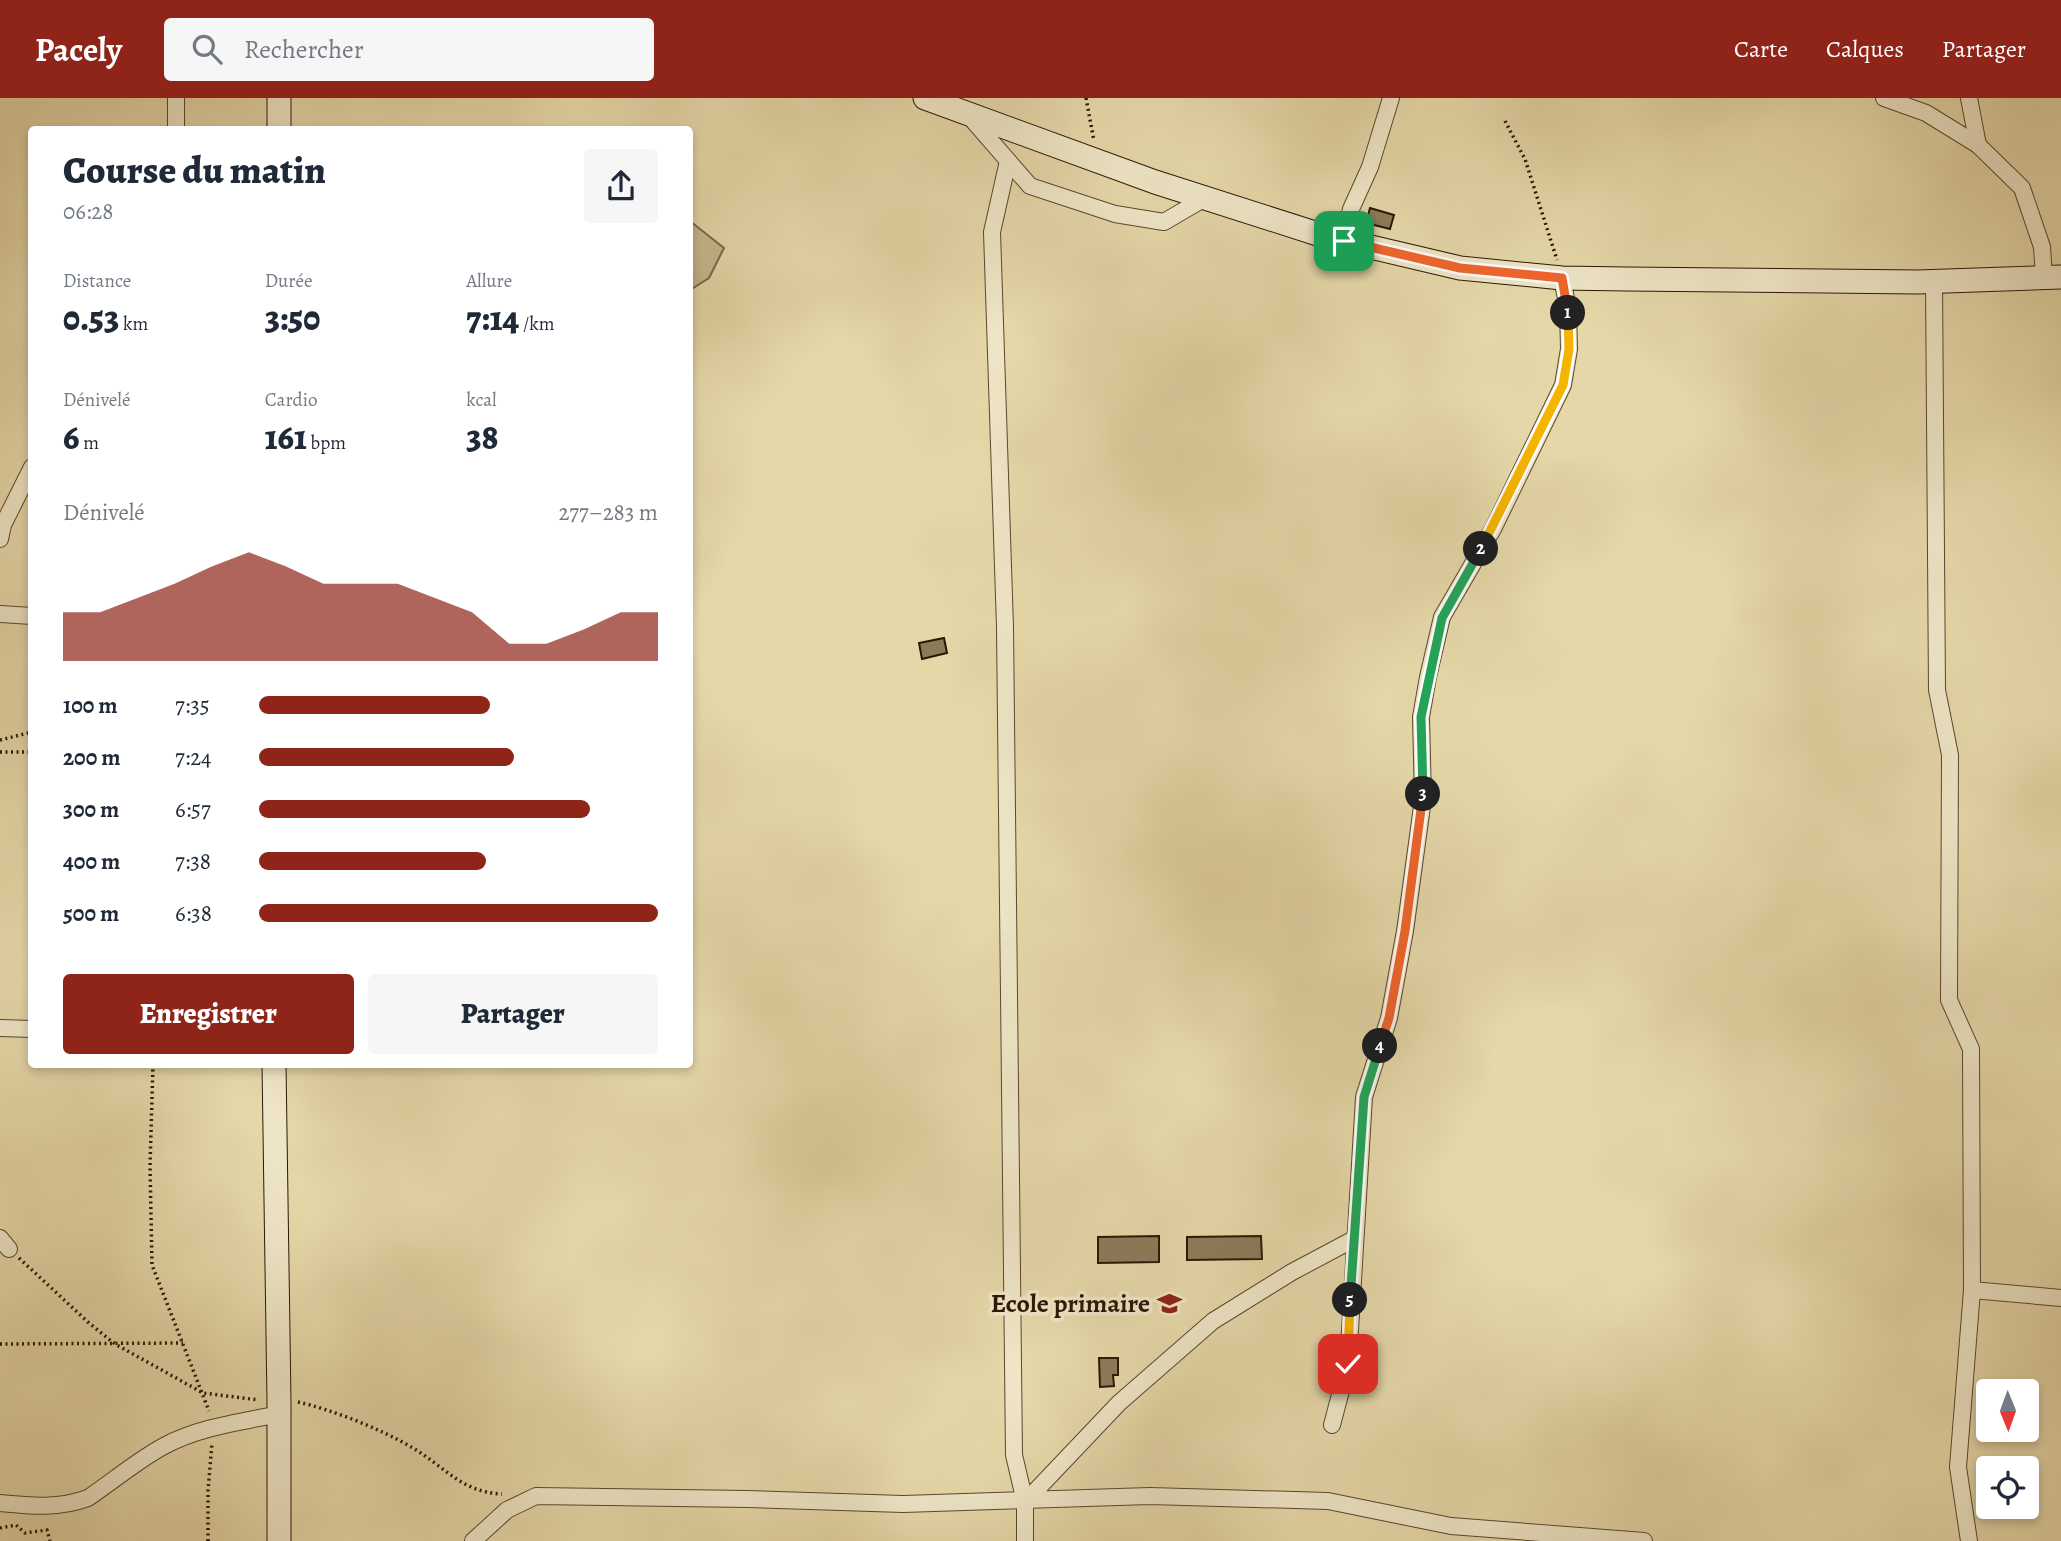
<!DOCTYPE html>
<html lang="fr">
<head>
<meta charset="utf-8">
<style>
	:root { --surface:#fff; --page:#f6f6f7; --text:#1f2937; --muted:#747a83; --accent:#8f2418 }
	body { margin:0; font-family:Alegreya,serif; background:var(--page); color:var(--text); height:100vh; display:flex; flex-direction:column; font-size:26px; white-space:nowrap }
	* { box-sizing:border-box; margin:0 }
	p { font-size:23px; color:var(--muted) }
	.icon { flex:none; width:38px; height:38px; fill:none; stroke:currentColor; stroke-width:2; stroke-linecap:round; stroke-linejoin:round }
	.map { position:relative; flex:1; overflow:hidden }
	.side { position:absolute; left:28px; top:28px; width:665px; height:942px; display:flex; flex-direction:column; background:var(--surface); border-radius:7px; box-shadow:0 4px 10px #0003 }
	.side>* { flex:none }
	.needle { width:46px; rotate:179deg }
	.tools { position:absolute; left:1976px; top:1281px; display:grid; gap:14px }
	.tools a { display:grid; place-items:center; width:63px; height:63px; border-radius:7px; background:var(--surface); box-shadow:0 4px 10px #0003; font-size:35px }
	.pin { position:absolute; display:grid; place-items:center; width:60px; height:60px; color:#fff; margin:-30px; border-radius:14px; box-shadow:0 4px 10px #0006 }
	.km { position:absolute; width:35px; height:35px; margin:-18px; border-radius:50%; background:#222; color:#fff; font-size:19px; line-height:35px; text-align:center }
	.round { display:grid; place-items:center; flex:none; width:74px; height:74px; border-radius:7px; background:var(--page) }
	.overview { display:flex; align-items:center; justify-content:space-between; height:119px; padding:0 35px }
	h1 { font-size:38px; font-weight:800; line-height:52px }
	.figures { display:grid; grid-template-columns:repeat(3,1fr); gap:10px; height:119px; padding:7px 35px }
	.figures div { display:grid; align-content:center }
	.figures b { font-size:35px; font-weight:800 }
	.figures small { font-size:19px; font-weight:400 }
	.figures p { font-size:19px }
	.chart { height:196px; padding:14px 35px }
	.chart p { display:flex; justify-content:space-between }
	.chart svg { width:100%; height:126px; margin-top:7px; fill:var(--accent); opacity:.7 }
	.button { display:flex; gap:14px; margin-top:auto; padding:14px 35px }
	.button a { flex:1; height:80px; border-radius:7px; background:var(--accent); color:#fff; font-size:28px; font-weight:800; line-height:80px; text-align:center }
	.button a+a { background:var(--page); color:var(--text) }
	ul { padding:0 35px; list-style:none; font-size:23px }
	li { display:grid; grid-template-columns:112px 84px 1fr; align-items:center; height:52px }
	li i { height:18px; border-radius:9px; background:var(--accent) }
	header { display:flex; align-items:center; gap:42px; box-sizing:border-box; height:98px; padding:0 35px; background:var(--accent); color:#fff }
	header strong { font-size:33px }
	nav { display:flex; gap:38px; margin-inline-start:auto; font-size:24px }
	.search { width:490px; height:63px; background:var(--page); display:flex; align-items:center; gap:18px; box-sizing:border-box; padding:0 24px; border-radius:7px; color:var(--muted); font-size:26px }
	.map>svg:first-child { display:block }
</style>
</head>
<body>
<header>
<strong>Pacely</strong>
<div class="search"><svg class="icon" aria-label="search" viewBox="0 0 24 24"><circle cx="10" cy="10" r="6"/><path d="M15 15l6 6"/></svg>Rechercher</div>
<nav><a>Carte</a><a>Calques</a><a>Partager</a></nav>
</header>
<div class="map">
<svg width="2061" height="1443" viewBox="0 0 2061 1443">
	<rect width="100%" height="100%" fill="#e5d7a8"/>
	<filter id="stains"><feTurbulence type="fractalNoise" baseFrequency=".00286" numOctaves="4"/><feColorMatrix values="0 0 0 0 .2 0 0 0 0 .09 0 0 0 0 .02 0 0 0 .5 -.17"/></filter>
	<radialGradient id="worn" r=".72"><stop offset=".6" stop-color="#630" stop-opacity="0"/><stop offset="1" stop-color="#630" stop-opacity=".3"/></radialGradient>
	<path fill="#c6b68c" stroke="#796648" stroke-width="2" d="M690,123L724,150L709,180L690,192Z"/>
	<g fill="#8c7b5a" stroke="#2c1705" stroke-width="2">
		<path d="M1370,110L1394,117L1390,131L1366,125Z"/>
		<path d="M944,540L947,555L922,561L919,545Z"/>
		<path d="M1159,1138V1164L1098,1165V1139Z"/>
		<path d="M1261,1138L1262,1161L1187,1162V1139Z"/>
		<path d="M1099,1260H1118V1277H1113L1114,1288L1100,1289Z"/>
	</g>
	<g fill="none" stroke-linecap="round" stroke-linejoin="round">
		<defs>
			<g id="street">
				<path d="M176,0V32"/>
				<path d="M1884,0L1926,15L1978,47L2022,90L2042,149L2044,179"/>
				<path d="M1969,0L1978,47"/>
				<path d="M970,19L1030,88L1115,116L1164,124L1205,100"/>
				<path d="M1008,63L992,134L1005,529L1014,1357L1025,1404V1443"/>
				<path d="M1344,143L1351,111L1370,69L1391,0"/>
				<path d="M1934,183L1937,592L1950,657L1949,902L1971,951L1972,1192L1958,1369L1969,1443"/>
				<path d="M0,441L3,427L32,369"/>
				<path d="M0,516L32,518"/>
				<path d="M0,930L32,931"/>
				<path d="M0,1140L9,1151"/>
				<path d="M1972,1192L2061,1200"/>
				<path d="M1332,1327L1348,1266L1364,999L1389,920L1405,833L1423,701L1421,619L1428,579L1442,519L1493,431L1563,287L1569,251L1568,211L1562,180"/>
				<path d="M1025,1404L1119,1305L1213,1223L1292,1174L1354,1141"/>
				<path d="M0,1405C31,1408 58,1411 88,1400C113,1383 138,1362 164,1348C199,1329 241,1324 279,1316"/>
				<path d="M473,1443L507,1412L536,1398L747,1401L903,1406L1150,1398L1328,1403L1451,1428L1644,1443"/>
			</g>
			<g id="secondary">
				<path d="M925,0L1155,84L1324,138L1460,170L1562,180L1627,181L1918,184L2061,179"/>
				<path d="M279,32V0"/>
				<path d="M274,966L279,1304V1443"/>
			</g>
		</defs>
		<use href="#street" stroke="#5a472e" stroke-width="18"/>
		<use href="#secondary" stroke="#2c1705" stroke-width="25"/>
		<g stroke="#2c1705" stroke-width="3.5" stroke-dasharray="2 3.5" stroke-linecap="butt">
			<path d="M1086,0L1094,43"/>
			<path d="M1505,23L1525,61L1557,162"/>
			<path d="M0,642L32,634"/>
			<path d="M0,654H32"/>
			<path d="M153,966L150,1068L152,1167L209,1313"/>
			<path d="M19,1160L89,1225L115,1246L203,1295L259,1302"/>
			<path d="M0,1246L183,1245"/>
			<path d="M298,1304C333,1312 381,1331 413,1350C445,1369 461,1394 502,1396"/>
			<path d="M0,1430L16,1427L25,1435L47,1432L50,1443"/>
			<path d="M208,1443V1393L212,1345"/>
		</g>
		<use href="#street" stroke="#eee5c6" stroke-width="16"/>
		<use href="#secondary" stroke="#eee5c6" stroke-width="23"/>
	</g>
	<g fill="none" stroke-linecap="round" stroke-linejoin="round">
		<defs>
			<path id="split-1" d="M1344,143L1460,170L1562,180L1568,215"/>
			<path id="split-2" d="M1481,451L1563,287L1569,251L1568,215"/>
			<path id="split-3" d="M1423,696L1421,619L1442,520L1481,451"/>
			<path id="split-4" d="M1380,948L1389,920L1405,833L1423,696"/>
			<path id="split-5" d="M1350,1202L1364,999L1380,948"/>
			<path id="split-6" d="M1348,1266L1350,1202"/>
		</defs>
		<use href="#split-1" stroke="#fff" stroke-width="14"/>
		<use href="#split-2" stroke="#fff" stroke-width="14"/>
		<use href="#split-3" stroke="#fff" stroke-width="14"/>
		<use href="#split-4" stroke="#fff" stroke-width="14"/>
		<use href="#split-5" stroke="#fff" stroke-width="14"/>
		<use href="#split-6" stroke="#fff" stroke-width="14"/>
		<use href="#split-1" stroke="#f0652b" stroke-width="9"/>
		<use href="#split-2" stroke="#f5b400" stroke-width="9"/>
		<use href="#split-3" stroke="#22a559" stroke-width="9"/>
		<use href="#split-4" stroke="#f0652b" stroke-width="9"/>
		<use href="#split-5" stroke="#22a559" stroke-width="9"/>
		<use href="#split-6" stroke="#f5b400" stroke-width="9"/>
	</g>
	<defs>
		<symbol id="school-bare" viewBox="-9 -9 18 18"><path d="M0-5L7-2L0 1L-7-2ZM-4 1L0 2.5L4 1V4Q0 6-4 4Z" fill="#8f2418" stroke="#eee5c6" stroke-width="2.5" paint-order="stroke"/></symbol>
	</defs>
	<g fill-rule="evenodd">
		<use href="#school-bare" x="1152" y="1188" width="35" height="35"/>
	</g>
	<g text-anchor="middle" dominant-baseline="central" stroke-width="7" stroke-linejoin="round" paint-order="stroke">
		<g font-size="26" font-weight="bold" fill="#2c1705" stroke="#eee5c6" text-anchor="end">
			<text x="1150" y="1205">Ecole primaire</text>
		</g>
	</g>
	<rect width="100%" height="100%" filter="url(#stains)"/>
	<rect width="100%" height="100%" fill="url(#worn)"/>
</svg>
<div class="tools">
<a><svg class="needle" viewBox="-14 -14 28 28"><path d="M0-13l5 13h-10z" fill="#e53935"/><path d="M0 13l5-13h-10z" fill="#747a83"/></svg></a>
<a><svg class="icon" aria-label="locate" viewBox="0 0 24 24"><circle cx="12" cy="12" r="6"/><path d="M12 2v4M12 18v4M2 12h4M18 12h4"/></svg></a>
</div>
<div class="pin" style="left:1344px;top:143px;background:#1e9e55"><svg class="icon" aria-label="arrive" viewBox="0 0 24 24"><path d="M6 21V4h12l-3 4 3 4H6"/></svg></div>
<div class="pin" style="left:1348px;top:1266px;background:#d93025"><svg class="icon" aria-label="check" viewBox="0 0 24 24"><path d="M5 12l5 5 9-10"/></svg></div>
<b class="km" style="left:1568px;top:215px">1</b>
<b class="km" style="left:1481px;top:451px">2</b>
<b class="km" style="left:1423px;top:696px">3</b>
<b class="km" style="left:1380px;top:948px">4</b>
<b class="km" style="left:1350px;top:1202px">5</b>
<section class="side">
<div class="overview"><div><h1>Course du matin</h1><p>06:28</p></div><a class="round"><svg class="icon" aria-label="share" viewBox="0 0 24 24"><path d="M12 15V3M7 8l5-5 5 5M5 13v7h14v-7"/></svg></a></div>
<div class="figures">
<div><p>Distance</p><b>0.53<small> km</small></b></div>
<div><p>Durée</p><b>3:50</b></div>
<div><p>Allure</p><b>7:14<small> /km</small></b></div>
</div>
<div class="figures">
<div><p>Dénivelé</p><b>6<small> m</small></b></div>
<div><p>Cardio</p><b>161<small> bpm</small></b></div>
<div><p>kcal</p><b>38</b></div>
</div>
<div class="chart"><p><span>Dénivelé</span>277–283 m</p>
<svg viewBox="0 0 160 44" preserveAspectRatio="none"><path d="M0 44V27L10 27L20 22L30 17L40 11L50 6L60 11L70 17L80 17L90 17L100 22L110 27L120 38L130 38L140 33L150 27L160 27V44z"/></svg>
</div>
<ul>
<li><b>100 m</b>7:35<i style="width:58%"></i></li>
<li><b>200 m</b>7:24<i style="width:64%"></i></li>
<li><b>300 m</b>6:57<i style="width:83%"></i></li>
<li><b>400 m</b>7:38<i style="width:57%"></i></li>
<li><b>500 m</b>6:38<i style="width:100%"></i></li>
</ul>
<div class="button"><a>Enregistrer</a><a>Partager</a></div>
</section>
</div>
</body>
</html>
